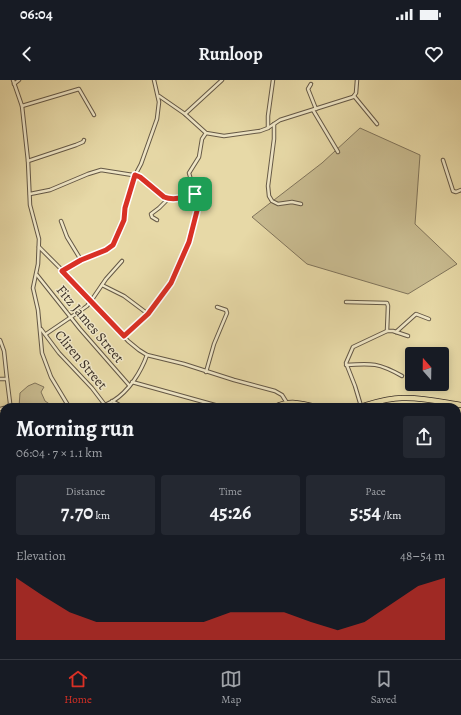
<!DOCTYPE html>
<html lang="en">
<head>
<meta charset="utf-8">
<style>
	:root { --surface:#171b24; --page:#242831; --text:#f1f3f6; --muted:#9ea1a6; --line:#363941; --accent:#d93025 }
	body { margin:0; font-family:Alegreya,serif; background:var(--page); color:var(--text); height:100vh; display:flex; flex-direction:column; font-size:15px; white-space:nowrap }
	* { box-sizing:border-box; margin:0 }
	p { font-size:13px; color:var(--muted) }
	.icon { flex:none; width:22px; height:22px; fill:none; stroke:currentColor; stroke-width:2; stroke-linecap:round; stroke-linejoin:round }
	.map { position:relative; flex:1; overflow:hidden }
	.side { position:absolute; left:0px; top:323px; width:461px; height:256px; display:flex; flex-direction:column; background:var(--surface); border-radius:12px 12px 0 0; box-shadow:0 2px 10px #0003 }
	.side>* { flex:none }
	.needle { width:26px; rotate:340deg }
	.tools { position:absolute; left:405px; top:267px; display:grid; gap:8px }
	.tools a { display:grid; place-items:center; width:44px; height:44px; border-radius:4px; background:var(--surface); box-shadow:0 2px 10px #0003; font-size:20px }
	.pin { position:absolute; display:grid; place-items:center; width:34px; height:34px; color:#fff; margin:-17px; border-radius:8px; box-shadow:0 2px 6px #0006 }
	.round { display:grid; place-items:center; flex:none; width:42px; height:42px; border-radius:4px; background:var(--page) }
	.summary { display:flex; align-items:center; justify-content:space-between; height:68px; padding:0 16px }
	h1 { font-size:22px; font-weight:700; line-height:30px }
	.stats { display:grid; grid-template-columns:repeat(3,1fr); gap:6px; height:68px; padding:4px 16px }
	.stats div { display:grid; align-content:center; border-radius:4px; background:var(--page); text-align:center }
	.stats b { font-size:20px; font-weight:700 }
	.stats small { font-size:11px; font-weight:400 }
	.stats p { font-size:11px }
	.chart { height:112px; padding:8px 16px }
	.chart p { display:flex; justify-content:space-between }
	.chart svg { width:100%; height:72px; margin-top:4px; fill:var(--accent); opacity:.7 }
	.status { display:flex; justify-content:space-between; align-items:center; height:28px; padding:0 20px; background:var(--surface); direction:ltr }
	.status svg { height:11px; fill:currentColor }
	header { display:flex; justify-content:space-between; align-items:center; height:52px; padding:0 16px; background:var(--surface); font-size:18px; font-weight:700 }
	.tab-bar { display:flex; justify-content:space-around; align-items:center; height:56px; border-top:1px solid var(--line); background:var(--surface); font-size:11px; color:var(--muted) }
	.tab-bar a { display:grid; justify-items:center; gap:2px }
	.tab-bar .selected { color:var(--accent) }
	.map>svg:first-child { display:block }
</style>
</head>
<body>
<div class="status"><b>06:04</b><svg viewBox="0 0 49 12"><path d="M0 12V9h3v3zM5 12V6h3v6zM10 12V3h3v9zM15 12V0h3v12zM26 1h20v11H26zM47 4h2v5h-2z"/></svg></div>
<header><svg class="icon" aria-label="back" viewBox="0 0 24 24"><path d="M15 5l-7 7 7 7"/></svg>Runloop<svg class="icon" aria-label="heart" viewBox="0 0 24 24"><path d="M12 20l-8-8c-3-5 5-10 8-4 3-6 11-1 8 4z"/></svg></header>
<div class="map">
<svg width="461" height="579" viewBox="0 0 461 579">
	<rect width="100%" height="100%" fill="#e7d9a7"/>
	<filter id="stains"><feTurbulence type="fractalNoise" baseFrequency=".005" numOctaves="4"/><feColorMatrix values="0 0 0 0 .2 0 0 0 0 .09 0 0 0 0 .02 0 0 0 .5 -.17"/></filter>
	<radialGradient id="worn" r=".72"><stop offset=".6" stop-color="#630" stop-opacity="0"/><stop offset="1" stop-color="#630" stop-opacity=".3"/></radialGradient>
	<g fill="#c9bc91" stroke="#80745b">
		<path d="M360,48L420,75L415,144L457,184L408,214L307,184L252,137L322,83Z"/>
		<path d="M35,303L44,307L41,312L45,321L51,325L52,327H19L20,313L28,306Z"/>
		<path d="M0,339L4,340V367L0,366Z"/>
		<path d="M457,355H461V389L457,390Z"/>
		<path d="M457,411L461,412V579H393L391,575H457V502L459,491L457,485Z"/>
		<path d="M2,413L4,414V441L0,447V414Z"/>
		<path d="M4,446V575H136L137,579H0V473L2,448Z"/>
		<path d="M205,575H358L360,579H206Z"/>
	</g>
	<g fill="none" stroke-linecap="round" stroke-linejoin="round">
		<g stroke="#7e7159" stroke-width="1">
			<path d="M457,334L461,335"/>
			<path d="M0,436L2,434L4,430"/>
		</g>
		<defs>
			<g id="street">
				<path d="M13,0L22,26L28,81L30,125L39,159L38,184L33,208L38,230L42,273L51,297L69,327"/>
				<path d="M14,4L19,0"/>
				<path d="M311,4L308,9L316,29"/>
				<path d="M159,16L185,34L206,53L224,56L260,51L268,48L280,40L353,17L356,13L357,0"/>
				<path d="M354,16L377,44"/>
				<path d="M22,26L79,9L94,35"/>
				<path d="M313,30L338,72"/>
				<path d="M185,34L222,0"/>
				<path d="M274,44V59L268,106L269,116L272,121L278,124L292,122L301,124"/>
				<path d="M268,48V36L273,0"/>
				<path d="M443,80L453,111L456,112L461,110"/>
				<path d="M28,81L76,65L83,62L84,60"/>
				<path d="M30,114L50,110L88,94L101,90L139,96L161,115L168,119L182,118L195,114"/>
				<path d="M157,140L152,137L151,134L159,128L168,119"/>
				<path d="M61,141L67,157L81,180"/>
				<path d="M39,167L80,208L128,261L139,270L147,275L184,284L234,300L275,311L282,315L287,323"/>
				<path d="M63,191L81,180L106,170L113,165L115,161L124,140L125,127L132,101L141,84L157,39L159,22L154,0"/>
				<path d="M37,195L80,249L129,305"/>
				<path d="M102,205L124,216L148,234"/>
				<path d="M346,222L387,223L388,226L387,251"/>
				<path d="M41,249L59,273L92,308L105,325"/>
				<path d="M396,252L416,234L429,239"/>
				<path d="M46,254L77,233L87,226L91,221L106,199L122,181"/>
				<path d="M124,256L148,234L171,203L189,162L199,123L198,118L195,114L189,93L199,77L202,59L206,53"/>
				<path d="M0,260L4,271L7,299L10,323L9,327"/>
				<path d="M346,285C372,283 379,283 402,296"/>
				<path d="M206,292L214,264L227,233L226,230L217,227"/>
				<path d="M0,299H7"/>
				<path d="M132,302L222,327"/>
				<path d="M112,321L123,327"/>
				<path d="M361,326L355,306L346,283L353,267L387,251H393L408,256"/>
				<path d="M101,327C105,325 109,323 113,321C129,311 141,292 147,275"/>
				<path d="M0,329L4,328"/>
				<path d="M457,354H461"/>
				<path d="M0,370L4,371"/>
				<path d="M457,437L461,439"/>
			</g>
			<g id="primary">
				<path d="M275,327C289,320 301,323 316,327"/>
				<path d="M359,327C373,323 387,318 402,318C422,317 442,322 461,325"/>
				<path d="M0,381L4,382"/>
				<path d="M0,395H4"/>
			</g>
		</defs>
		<use href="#street" stroke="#645846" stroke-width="4.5"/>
		<use href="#primary" stroke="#382d25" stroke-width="6"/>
		<use href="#street" stroke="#efe6c6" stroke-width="2.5"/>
		<use href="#primary" stroke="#e7d9a7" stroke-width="4.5"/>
	</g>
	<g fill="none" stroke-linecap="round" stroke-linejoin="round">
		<defs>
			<path id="route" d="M135,95L140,97L164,117C174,121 185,117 195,114L198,118L199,123L189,162L171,203L148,234L124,256L62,191L81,180L106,170L113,165L124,140L125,128Z"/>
		</defs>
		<use href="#route" stroke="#fff" stroke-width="8"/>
		<use href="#route" stroke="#d93025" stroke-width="5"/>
	</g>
	<g text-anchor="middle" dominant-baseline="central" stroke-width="3" stroke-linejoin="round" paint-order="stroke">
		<g font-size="14" fill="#382d25" stroke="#efe6c6">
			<text transform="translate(90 244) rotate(50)">Fitz James Street</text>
			<text transform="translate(81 280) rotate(50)">Cliren Street</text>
		</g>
	</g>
	<rect width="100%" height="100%" filter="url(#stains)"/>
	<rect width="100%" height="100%" fill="url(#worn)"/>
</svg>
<div class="tools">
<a><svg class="needle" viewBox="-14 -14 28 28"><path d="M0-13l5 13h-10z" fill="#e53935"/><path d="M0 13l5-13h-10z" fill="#9ea1a6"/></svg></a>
</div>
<div class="pin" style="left:195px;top:114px;background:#1e9e55"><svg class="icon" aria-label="arrive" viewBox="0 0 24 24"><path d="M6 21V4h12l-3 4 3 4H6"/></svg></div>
<section class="side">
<div class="summary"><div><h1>Morning run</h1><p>06:04 · 7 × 1.1 km</p></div><a class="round"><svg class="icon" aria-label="share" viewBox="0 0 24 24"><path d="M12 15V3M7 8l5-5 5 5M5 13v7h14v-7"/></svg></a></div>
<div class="stats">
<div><p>Distance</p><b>7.70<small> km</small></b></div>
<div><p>Time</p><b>45:26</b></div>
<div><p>Pace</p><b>5:54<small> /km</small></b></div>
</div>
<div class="chart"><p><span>Elevation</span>48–54 m</p>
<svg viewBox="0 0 160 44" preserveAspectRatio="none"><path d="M0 44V6L10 17L20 27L30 33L40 33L50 33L60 33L70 33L80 27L90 27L100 27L110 33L120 38L130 33L140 22L150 11L160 6V44z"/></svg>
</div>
</section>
</div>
<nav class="tab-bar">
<a class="selected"><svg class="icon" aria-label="home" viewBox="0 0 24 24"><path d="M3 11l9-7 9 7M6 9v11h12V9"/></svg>Home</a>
<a><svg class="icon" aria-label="map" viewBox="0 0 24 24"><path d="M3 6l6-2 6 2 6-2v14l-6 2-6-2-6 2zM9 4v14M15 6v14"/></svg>Map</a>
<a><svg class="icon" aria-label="saved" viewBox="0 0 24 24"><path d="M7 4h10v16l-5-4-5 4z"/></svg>Saved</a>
</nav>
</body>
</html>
